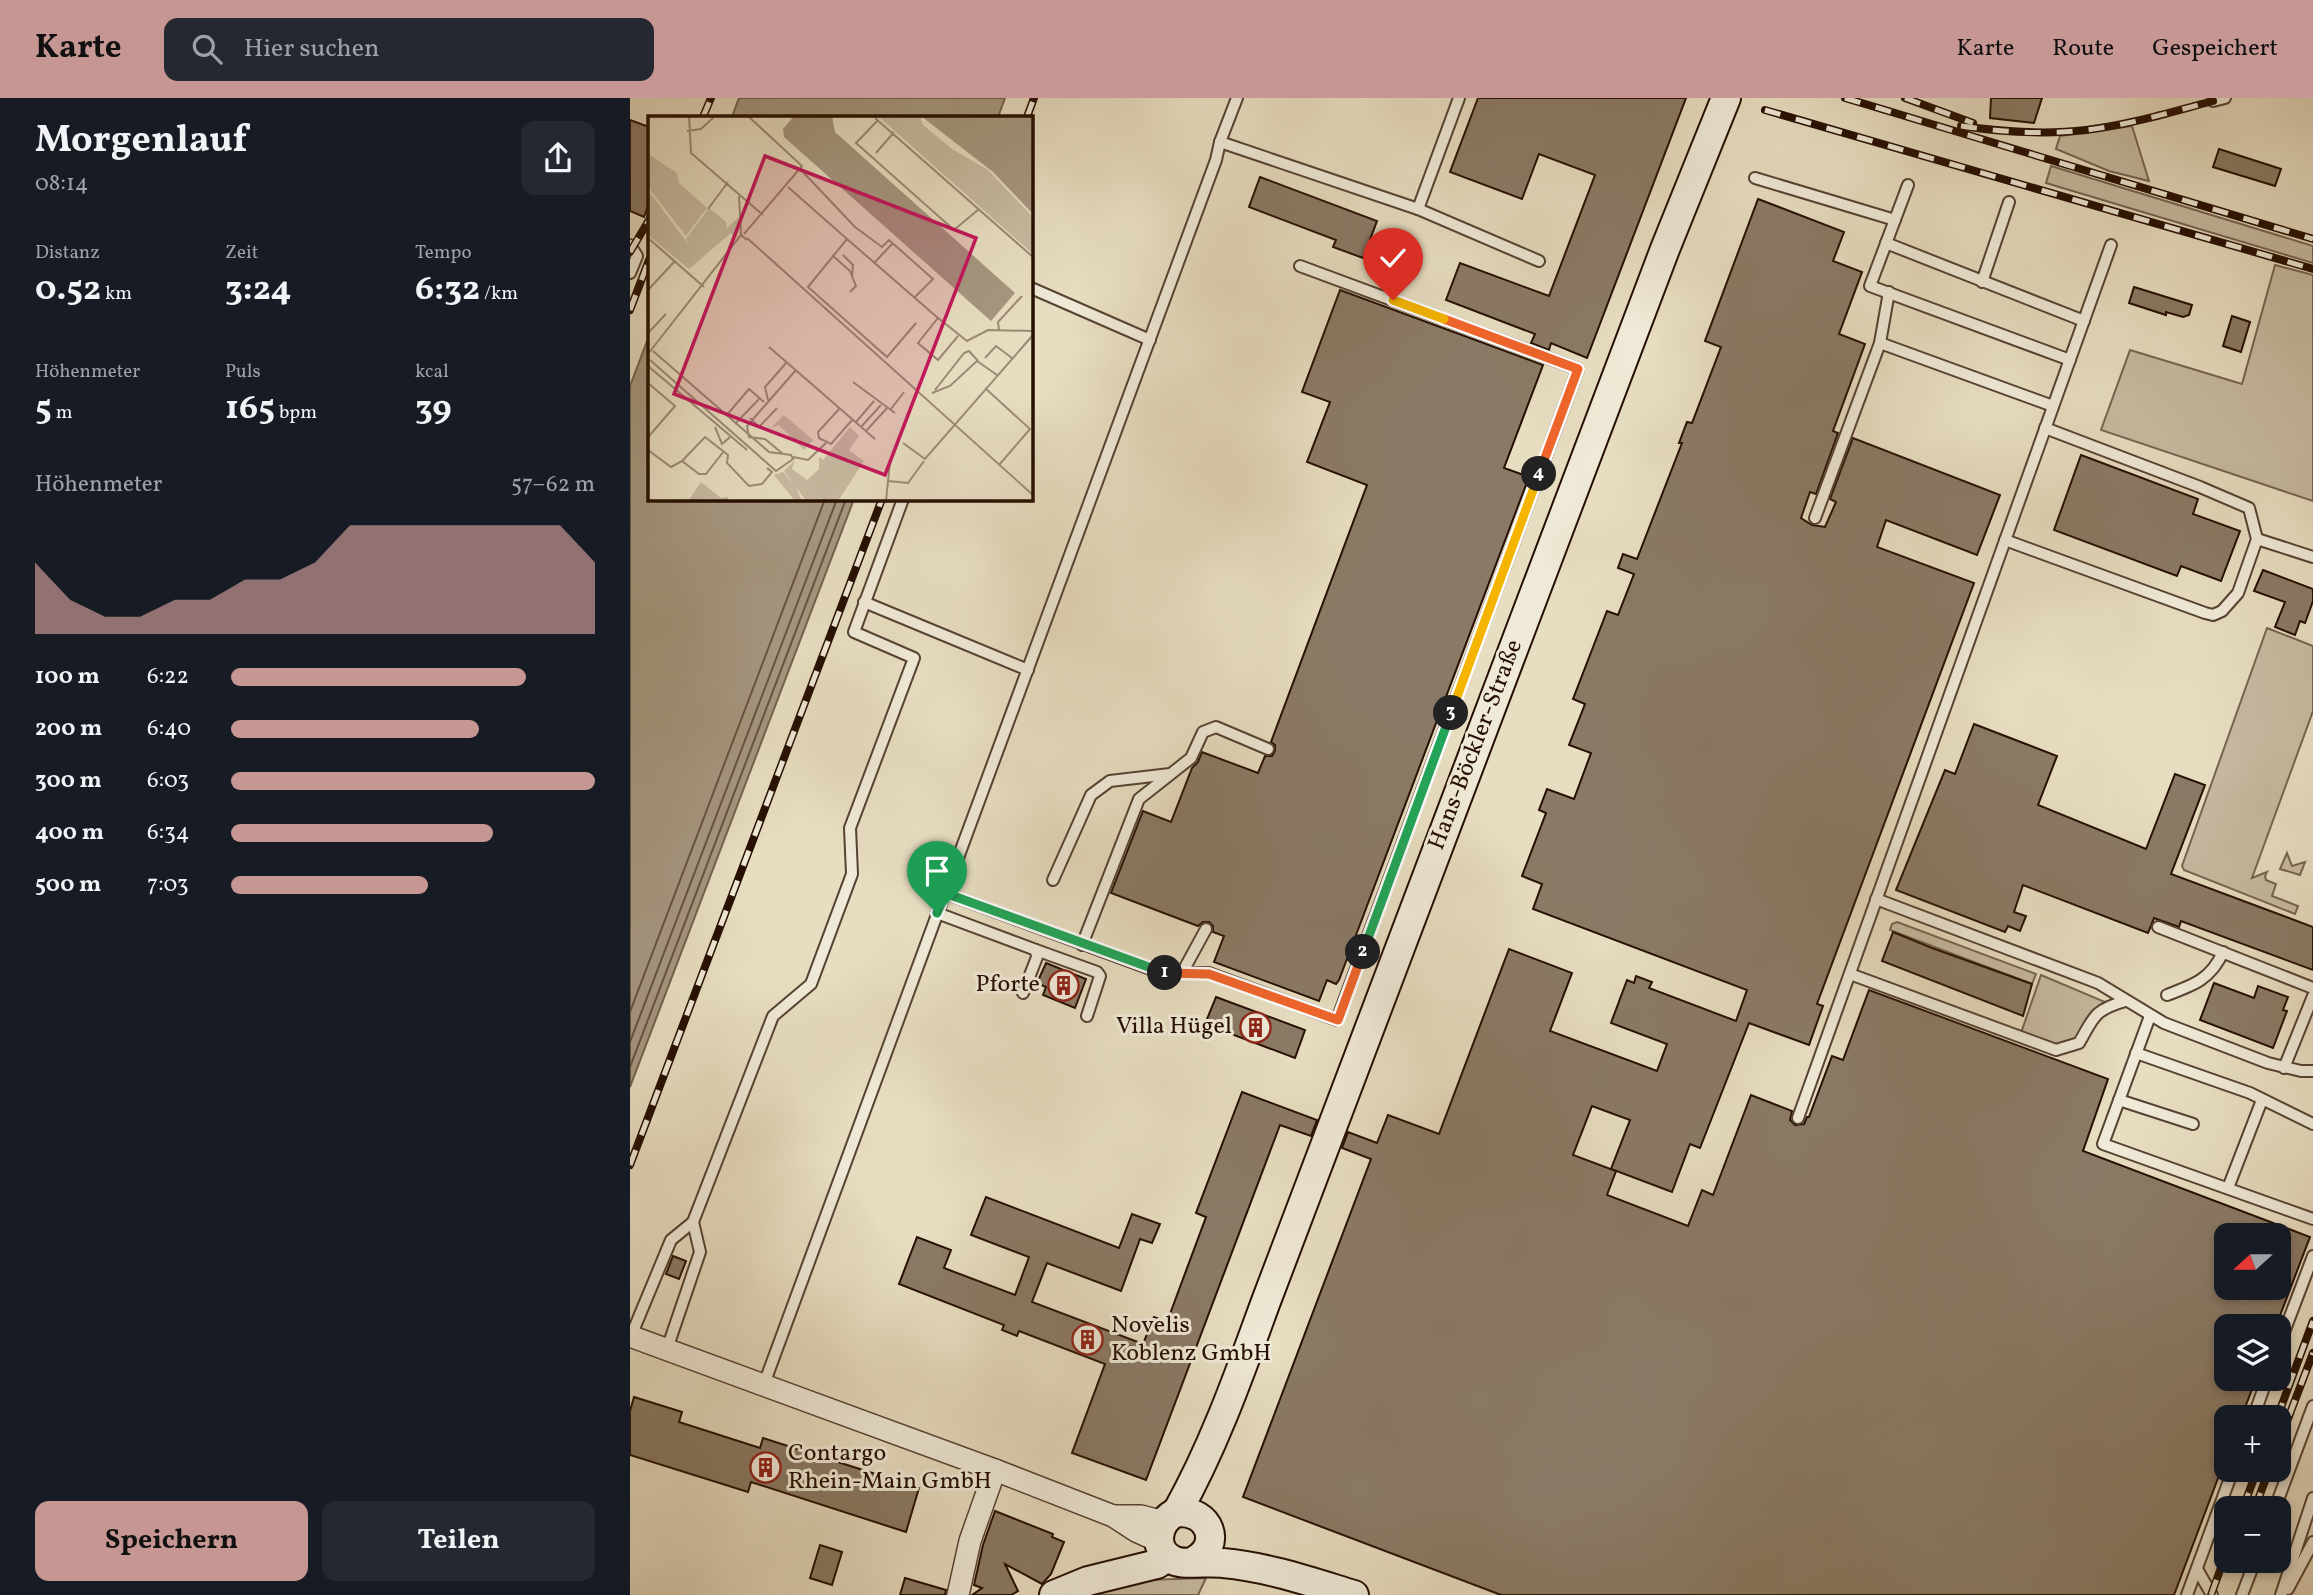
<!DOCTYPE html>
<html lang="de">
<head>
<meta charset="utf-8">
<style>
	:root { --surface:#171b24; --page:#242831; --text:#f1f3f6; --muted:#9ea1a6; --accent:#c59692 }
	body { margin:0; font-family:Vollkorn,serif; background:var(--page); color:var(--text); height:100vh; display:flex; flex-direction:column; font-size:26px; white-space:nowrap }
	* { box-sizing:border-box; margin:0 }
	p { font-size:23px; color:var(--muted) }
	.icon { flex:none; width:38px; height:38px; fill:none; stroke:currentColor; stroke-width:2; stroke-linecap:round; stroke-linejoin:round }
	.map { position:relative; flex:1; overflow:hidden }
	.panel { display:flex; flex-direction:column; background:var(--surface); width:630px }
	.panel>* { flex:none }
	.needle { width:46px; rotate:249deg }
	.fabs { position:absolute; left:1584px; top:1125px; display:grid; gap:14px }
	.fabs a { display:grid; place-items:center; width:77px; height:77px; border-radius:14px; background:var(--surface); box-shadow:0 4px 10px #0003; font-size:35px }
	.pin { position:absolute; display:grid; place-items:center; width:60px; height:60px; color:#fff; margin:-72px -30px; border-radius:50% 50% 50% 0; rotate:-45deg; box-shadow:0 0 7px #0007 }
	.pin .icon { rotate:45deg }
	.km { position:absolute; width:35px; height:35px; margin:-18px; border-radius:50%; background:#222; color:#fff; font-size:19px; line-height:35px; text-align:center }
	.round { display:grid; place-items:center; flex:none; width:74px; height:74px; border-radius:14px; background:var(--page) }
	.summary { display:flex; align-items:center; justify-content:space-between; height:119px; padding:0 35px }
	h1 { font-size:38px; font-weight:700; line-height:52px }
	.metrics { display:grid; grid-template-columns:repeat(3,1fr); gap:10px; height:119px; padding:7px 35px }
	.metrics div { display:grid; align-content:center }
	.metrics b { font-size:35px; font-weight:700 }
	.metrics small { font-size:19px; font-weight:400 }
	.metrics p { font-size:19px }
	.chart { height:196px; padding:14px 35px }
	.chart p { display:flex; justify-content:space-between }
	.chart svg { width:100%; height:126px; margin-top:7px; fill:var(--accent); opacity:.7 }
	.cta { display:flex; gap:14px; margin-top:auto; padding:14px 35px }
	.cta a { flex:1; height:80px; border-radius:14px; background:var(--accent); color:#111; font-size:28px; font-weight:700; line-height:80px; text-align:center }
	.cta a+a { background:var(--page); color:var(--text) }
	ul { padding:0 35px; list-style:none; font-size:23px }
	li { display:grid; grid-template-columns:112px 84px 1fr; align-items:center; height:52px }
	li i { height:18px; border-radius:9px; background:var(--accent) }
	header { display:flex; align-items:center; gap:42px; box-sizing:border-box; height:98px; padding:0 35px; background:var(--accent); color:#111 }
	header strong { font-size:33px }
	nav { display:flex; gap:38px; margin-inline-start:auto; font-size:24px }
	.search { width:490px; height:63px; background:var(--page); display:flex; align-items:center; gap:18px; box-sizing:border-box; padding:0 24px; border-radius:14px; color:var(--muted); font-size:26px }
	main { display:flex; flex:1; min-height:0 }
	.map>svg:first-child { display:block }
</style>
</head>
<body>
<header>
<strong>Karte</strong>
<div class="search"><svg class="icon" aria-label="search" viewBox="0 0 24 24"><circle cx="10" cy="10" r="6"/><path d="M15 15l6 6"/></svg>Hier suchen</div>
<nav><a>Karte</a><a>Route</a><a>Gespeichert</a></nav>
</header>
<main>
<section class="panel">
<div class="summary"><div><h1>Morgenlauf</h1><p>08:14</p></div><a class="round"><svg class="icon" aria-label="share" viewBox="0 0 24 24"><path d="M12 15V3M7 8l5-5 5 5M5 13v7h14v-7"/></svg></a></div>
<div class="metrics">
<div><p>Distanz</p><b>0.52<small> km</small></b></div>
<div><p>Zeit</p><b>3:24</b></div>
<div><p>Tempo</p><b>6:32<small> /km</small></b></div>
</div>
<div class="metrics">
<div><p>Höhenmeter</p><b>5<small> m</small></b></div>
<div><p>Puls</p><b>165<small> bpm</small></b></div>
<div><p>kcal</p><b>39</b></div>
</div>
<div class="chart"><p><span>Höhenmeter</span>57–62 m</p>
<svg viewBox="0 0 160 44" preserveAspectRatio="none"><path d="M0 44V19L10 32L20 38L30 38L40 32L50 32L60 25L70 25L80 19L90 6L100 6L110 6L120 6L130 6L140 6L150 6L160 19V44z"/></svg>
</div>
<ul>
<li><b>100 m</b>6:22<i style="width:81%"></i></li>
<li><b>200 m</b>6:40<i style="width:68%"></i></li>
<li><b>300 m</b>6:03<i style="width:100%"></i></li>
<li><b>400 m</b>6:34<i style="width:72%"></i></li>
<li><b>500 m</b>7:03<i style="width:54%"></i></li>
</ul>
<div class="cta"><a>Speichern</a><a>Teilen</a></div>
</section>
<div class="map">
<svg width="1683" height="1497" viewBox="0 0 1683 1497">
	<rect width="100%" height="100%" fill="#e7ddc1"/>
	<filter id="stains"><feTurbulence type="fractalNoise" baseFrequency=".00286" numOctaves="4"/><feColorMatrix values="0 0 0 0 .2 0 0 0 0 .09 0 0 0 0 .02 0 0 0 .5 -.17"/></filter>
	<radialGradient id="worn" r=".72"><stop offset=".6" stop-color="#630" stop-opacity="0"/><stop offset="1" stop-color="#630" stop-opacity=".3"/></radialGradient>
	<g fill="#c6baa1" stroke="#766452" stroke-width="2">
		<path d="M1502,28L1519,83L1479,73L1426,51L1430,38Z"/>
		<path d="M1421,68L1683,148V165L1416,85Z"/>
		<path d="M1645,167L1683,177V403L1471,332L1500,252L1612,286Z"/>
		<path d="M1637,530L1683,548V613L1622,780L1637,774L1635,778L1636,782L1646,786L1642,798L1668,808L1665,816L1554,772L1552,768Z"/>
		<path d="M1657,755L1662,768L1675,764L1670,777L1650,771Z"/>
		<path d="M1267,824L1406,876L1402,886L1260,832L1262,826Z"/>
		<path d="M1411,877L1475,904L1456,921L1447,940L1440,944L1423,946L1391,935Z"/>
		<path d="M576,1480L568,1497H442L516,1482Z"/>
	</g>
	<g fill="#a59780" stroke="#72614e" stroke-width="2">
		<path d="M109,0H375L368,19H102Z"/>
		<path d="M19,238V401H224L0,989V288Z"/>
	</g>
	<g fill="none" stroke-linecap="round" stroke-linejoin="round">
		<g stroke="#665341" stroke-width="2">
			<path d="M0,914L195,401"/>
			<path d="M0,944L207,401"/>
			<path d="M0,969L216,401"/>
		</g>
	</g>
	<g fill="#8a7a65" stroke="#260f02" stroke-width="2" fill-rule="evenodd">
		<path d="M848,0H1056L957,260L921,245L919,252L901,245L905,236L816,202L830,165L919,198L965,77L909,56L892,101L820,74Z"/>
		<path d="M1361,0H1412L1404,25L1360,20Z"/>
		<path d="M0,22L19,29V105L14,119L0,113Z"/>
		<path d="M1589,51L1651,71L1645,88L1583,69Z"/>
		<path d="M630,79L747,123L733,160L703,149L706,142L619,109Z"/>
		<path d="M1128,101L1214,134L1203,163L1232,174L1209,236L1235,246L1203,333L1208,335L1186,396L1180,394L1171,420L1182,427L1195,429L1206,404L1200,401L1223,340L1370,397L1347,457L1256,422L1247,449L1344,485L1187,906L1193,908L1179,947L1119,925L1070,1050L1060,1046L1042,1094L981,1071L1000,1022L962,1008L943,1057L986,1073L977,1097L1058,1128L1072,1092L1083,1097L1121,997L1162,1013L1160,1022L1165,1027L1174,1026L1177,1019H1179L1202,958L1213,962L1239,892L1478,981L1453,1053L1680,1139L1646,1228H1596V1281H1626L1611,1320H1596V1359L1544,1497H871L613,1399L741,1061L712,1050L718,1034L747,1045L758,1017L809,1036L879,851L942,875L920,933L1027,973L1037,946L981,925L997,882L1004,885L1006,878L1022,884L1019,890L1106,923L1117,892L903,811L912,786L892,778L916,715L909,712L917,691L944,701L961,655L939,647L955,606L943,601L977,513L988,517L1004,476L988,470L993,456L1007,461L1052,345H1049L1057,324L1062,325L1091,249L1075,243ZM1596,1138H1648V1190H1596Z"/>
		<path d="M1504,189L1562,207L1559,217L1553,219L1536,214V217L1499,205Z"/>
		<path d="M710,192L913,267L874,370L899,379L709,882L706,886L697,882L689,903L584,864L594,838L583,834V828L579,824H573L568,828L481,795L513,713L541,724L562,670L568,664L572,654L628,675L635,658H642L645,653V647L641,644L737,387L677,364L700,304L672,294Z"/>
		<path d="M1602,218L1620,224L1611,254L1593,248Z"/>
		<path d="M1451,357L1568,401L1563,416L1610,433L1591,483L1551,468L1547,478L1424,432Z"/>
		<path d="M1633,472L1683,491V503L1675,525L1670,523L1665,537L1645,529L1655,504L1624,493Z"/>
		<path d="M1344,626L1427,658L1408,707L1516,751L1545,676L1575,687L1541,776L1683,829V872L1551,823L1549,829L1524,820L1518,835L1393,787L1384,814L1396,818L1390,833L1378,828L1375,834L1266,792L1315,672L1325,676Z"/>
		<path d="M1263,834L1302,850L1402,886L1393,918L1252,863Z"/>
		<path d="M416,865L456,881L445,910L413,897L416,889L407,885Z"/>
		<path d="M1584,885L1624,900L1628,888L1658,899L1653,912L1657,913L1643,950L1570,922Z"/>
		<path d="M586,899L675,932L665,960L575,926Z"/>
		<path d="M612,994L687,1022L681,1038L650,1027L516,1382L442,1355L475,1266L389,1233L387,1238L372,1232L374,1227L269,1186L287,1139L321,1152L314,1170L385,1197L399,1159L341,1137L356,1099L489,1150L502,1116L530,1126L522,1145L510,1141L491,1193L417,1165L402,1204L513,1246L524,1219L537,1224L576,1119L566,1115Z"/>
		<path d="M43,1158L56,1163L49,1181L36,1176Z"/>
		<path d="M4,1299L52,1314L49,1324L130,1350L133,1340L289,1390L276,1434L121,1384L118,1394L0,1357V1313Z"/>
		<path d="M365,1413L423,1436L422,1439L434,1444L421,1476L412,1486L375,1466L388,1493L381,1497H342L352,1490L344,1487L353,1447Z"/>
		<path d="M190,1447L212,1454L202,1487L180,1480Z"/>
		<path d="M275,1480L316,1492L315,1497H270Z"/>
	</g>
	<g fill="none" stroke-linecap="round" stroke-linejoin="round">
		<defs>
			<g id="lane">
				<path d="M607,0L590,44L788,111L829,0"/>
				<path d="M1583,3L1595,0"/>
				<path d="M1125,80L1265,122"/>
				<path d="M1278,87L1240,188L1440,262"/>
				<path d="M788,111L909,163"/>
				<path d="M1256,145L1454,223"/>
				<path d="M0,147L7,158L0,175"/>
				<path d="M1352,184L1379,104"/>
				<path d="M401,190L520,242"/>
				<path d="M1250,245L1423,308"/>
				<path d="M1185,420L1250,245L1259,194"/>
				<path d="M1627,441L1683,459"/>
				<path d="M1375,442L1575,515L1583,517L1592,513L1608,495L1627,441L1619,410L1570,389L1415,330"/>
				<path d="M234,504L398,572"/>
				<path d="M423,782L461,697L480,683L540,676"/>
				<path d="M315,795L586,62L590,44"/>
				<path d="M1246,801L1468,885L1534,925L1638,965L1671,973H1683"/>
				<path d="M307,815L406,852L407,859L393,895"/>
				<path d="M1528,829L1683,890"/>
				<path d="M452,847L509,701L561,660L573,634L586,629L638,651"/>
				<path d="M406,852L467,874L470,878L457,918"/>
				<path d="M552,875L576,831"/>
				<path d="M1220,876L1426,952L1449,945C1464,919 1464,912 1495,903"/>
				<path d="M1537,897C1564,887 1581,881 1593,854"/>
				<path d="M1520,918L1473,1046L1683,1121"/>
				<path d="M1506,955L1620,995L1683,1026"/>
				<path d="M1654,970L1683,898"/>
				<path d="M1489,1002L1563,1026"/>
				<path d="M1168,1020L1481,147"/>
				<path d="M1598,1090L1632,1002"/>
				<path d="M1,1238L41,1142L63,1124L143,918L181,886L222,776L220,730L284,560L224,534L273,401"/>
				<path d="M1648,1250L1683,1158"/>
				<path d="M37,1251L70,1154L63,1124"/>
				<path d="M134,1286L315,795L531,875H579L707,922L948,271L670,168"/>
				<path d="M1623,1320L1637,1281"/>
				<path d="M1645,1410L1683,1308"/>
				<path d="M1567,1471L1582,1497"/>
				<path d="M1658,1491L1683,1444"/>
				<path d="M1557,1497L1603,1372"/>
				<path d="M1612,1497L1625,1463"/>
				<path d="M1651,1497L1683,1400"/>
			</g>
			<g id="street">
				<path d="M0,1238L365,1372L483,1418L506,1433L528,1443"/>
				<path d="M484,1418H511L534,1424"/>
				<path d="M328,1497L340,1443L365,1372"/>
			</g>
			<g id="secondary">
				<path d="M547,1414C584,1348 609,1277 635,1206L1035,151L1096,0"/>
				<path d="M564,1463C593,1447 580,1412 547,1414C526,1423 521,1454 545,1463C555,1467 580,1463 593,1465C638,1469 681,1484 724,1497"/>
				<path d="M424,1497L458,1483L527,1466L537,1459"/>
			</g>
		</defs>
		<use href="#lane" stroke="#564232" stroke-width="14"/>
		<use href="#street" stroke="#564232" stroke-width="24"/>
		<use href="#secondary" stroke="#260f02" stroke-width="32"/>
		<use href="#lane" stroke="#efe9d7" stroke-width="10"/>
		<use href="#street" stroke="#efe9d7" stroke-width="21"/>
		<use href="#secondary" stroke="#efe9d7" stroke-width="28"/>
		<defs>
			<g id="rail">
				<path d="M1215,0L1683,141"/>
				<path d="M1275,0L1343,25"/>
				<path d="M1135,12L1683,171"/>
				<path d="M73,19L81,0"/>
				<path d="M397,19L404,0"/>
				<path d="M1331,28C1373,34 1414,37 1456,32C1499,27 1541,14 1583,3"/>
				<path d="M0,154L19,122"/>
				<path d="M0,212L19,162"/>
				<path d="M0,1067L252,401"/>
				<path d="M1647,1320L1683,1223"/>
				<path d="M1648,1347L1683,1255"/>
				<path d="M1613,1410L1627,1372"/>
				<path d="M1625,1410L1639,1372"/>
				<path d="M1581,1497L1596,1456"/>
			</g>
		</defs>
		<use href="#rail" stroke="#260f02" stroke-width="8"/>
		<use href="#rail" stroke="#efe9d7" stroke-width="5" stroke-dasharray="16" stroke-linecap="butt"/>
	</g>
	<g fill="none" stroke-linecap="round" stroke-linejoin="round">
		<defs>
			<path id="split-1" d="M307,815L315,795L535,875"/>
			<path id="split-2" d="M535,875L579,876L708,922L733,854"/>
			<path id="split-3" d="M733,854L821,615"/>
			<path id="split-4" d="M821,615L909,376"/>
			<path id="split-5" d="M814,221L948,271L909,376"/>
			<path id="split-6" d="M763,202L814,221"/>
		</defs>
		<use href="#split-1" stroke="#fff" stroke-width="14"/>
		<use href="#split-2" stroke="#fff" stroke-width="14"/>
		<use href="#split-3" stroke="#fff" stroke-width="14"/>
		<use href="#split-4" stroke="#fff" stroke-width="14"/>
		<use href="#split-5" stroke="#fff" stroke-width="14"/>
		<use href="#split-6" stroke="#fff" stroke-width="14"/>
		<use href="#split-1" stroke="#22a559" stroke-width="9"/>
		<use href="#split-2" stroke="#f0652b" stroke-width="9"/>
		<use href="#split-3" stroke="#22a559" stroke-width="9"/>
		<use href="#split-4" stroke="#f5b400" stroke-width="9"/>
		<use href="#split-5" stroke="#f0652b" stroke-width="9"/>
		<use href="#split-6" stroke="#f5b400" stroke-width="9"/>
	</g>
	<defs>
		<symbol id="building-ring" viewBox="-11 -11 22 22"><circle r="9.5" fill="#efe9d7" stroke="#8f2418" stroke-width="1.5"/><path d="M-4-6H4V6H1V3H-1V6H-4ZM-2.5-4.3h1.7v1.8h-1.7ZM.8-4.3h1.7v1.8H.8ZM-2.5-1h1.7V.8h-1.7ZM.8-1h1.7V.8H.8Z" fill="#8f2418"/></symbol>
	</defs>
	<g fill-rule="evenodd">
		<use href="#building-ring" x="416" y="870" width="35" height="35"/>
		<use href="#building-ring" x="608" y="912" width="35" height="35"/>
		<use href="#building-ring" x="440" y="1224" width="35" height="35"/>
		<use href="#building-ring" x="118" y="1352" width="35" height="35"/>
	</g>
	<g text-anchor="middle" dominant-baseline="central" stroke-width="6" stroke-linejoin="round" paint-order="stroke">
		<g font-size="24" fill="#260f02" stroke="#efe9d7">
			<text transform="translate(846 647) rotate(-69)">Hans-Böckler-Straße</text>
		</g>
		<g font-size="24" fill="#260f02" stroke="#efe9d7" text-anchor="end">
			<text x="410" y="887">Pforte</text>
			<text x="602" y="929">Villa Hügel</text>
			<text x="481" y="1228" text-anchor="start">Novelis<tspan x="481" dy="28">Koblenz GmbH</tspan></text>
			<text x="158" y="1356" text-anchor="start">Contargo<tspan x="158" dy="28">Rhein-Main GmbH</tspan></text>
		</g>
	</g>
	<g transform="translate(18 18)">
		<rect width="385" height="385" fill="#e7ddc1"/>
		<path d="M230,0H272L275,9L304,33L340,54L385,101V138ZM2,39L29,57L31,67L59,92L38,120L0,71ZM0,74L44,133L38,123L61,92L78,106L79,112L93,99L88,123L83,117L41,153L0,119ZM136,299L165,324L156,334L131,309L123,312ZM202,311L211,320L201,334L216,345L190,385H158L136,355L147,344L144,353L159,364L171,353V341L175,344ZM135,356L148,371L154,385H147L126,359ZM53,366L73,382L80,381V385H40Z" fill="#c6baa1"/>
		<path d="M146,0H184L187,16L367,177L343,205L136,21L135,13ZM273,0H385V98L345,56Z" fill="#a59780"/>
		<path fill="none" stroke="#a59780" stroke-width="3.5" d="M366,0L385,14"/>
		<path fill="none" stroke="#9a8b75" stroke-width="2" d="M41,0L43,37L115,99M227,2L385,141M230,4L208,27L306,114L331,93M39,15L53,13L67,0M228,37L246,16M154,55L207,111L234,131L241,124L285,163L266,182M140,71L199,123L160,171L239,241L268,207M91,80L93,118M60,93L80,66M96,118L154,50L100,0M0,122L56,171M99,122L385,379M199,123L290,202M184,139L202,155L208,170L202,176M195,139L205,149L204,161M226,147L245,127M0,174L27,145M351,214L350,206L374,180M0,217L18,198M310,220L290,244L270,227L290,202L319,225L340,214L385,215M121,231L227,323M0,238L93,119L99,124M337,242L348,230L364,242M2,244L128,355L145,343L143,339L121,336L5,235M0,250L99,334M205,266L247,297M0,267L27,290L1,320M337,272L382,313L351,349M287,274L316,237L321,235L330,245M284,277L302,270L329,245L349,259M120,284L117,271L139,246M192,292L170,316L171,322L183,328L205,303M243,293L256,276M78,300L101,273L116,286M102,302L111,311L129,292M208,306L226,285M87,308L112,282M67,311L74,328L82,321M213,311L233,289M218,315L240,291M255,327L277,343L385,219M0,334L23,351L34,345L51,358H58L76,335M135,338L117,323L101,321L99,310L148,254M145,341L160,344L178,327M34,345L57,321L80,339L79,347L101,370L114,368L124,356L119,352M240,365L260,367L276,345M238,385L242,345"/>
		<path fill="#c2185b" fill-opacity="0.15" stroke="#c2185b" stroke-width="3.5" d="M117,40L328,122L237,359L26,278Z"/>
		<rect width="385" height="385" fill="none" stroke="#260f02" stroke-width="3.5"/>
	</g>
	<rect width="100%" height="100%" filter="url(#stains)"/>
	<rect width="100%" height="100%" fill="url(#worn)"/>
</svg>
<div class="fabs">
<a><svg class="needle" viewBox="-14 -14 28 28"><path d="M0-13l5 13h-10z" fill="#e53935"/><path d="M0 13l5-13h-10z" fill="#9ea1a6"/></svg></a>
<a><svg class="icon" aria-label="layers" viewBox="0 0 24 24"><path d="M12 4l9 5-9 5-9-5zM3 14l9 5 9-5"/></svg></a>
<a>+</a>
<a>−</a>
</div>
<div class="pin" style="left:307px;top:815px;background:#1e9e55"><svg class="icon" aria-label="arrive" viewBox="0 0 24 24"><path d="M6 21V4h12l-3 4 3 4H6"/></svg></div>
<div class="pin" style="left:763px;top:202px;background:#d93025"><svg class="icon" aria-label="check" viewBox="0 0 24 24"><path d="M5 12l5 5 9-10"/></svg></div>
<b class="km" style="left:535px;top:875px">1</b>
<b class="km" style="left:733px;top:854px">2</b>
<b class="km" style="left:821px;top:615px">3</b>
<b class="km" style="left:909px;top:376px">4</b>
</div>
</main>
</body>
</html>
